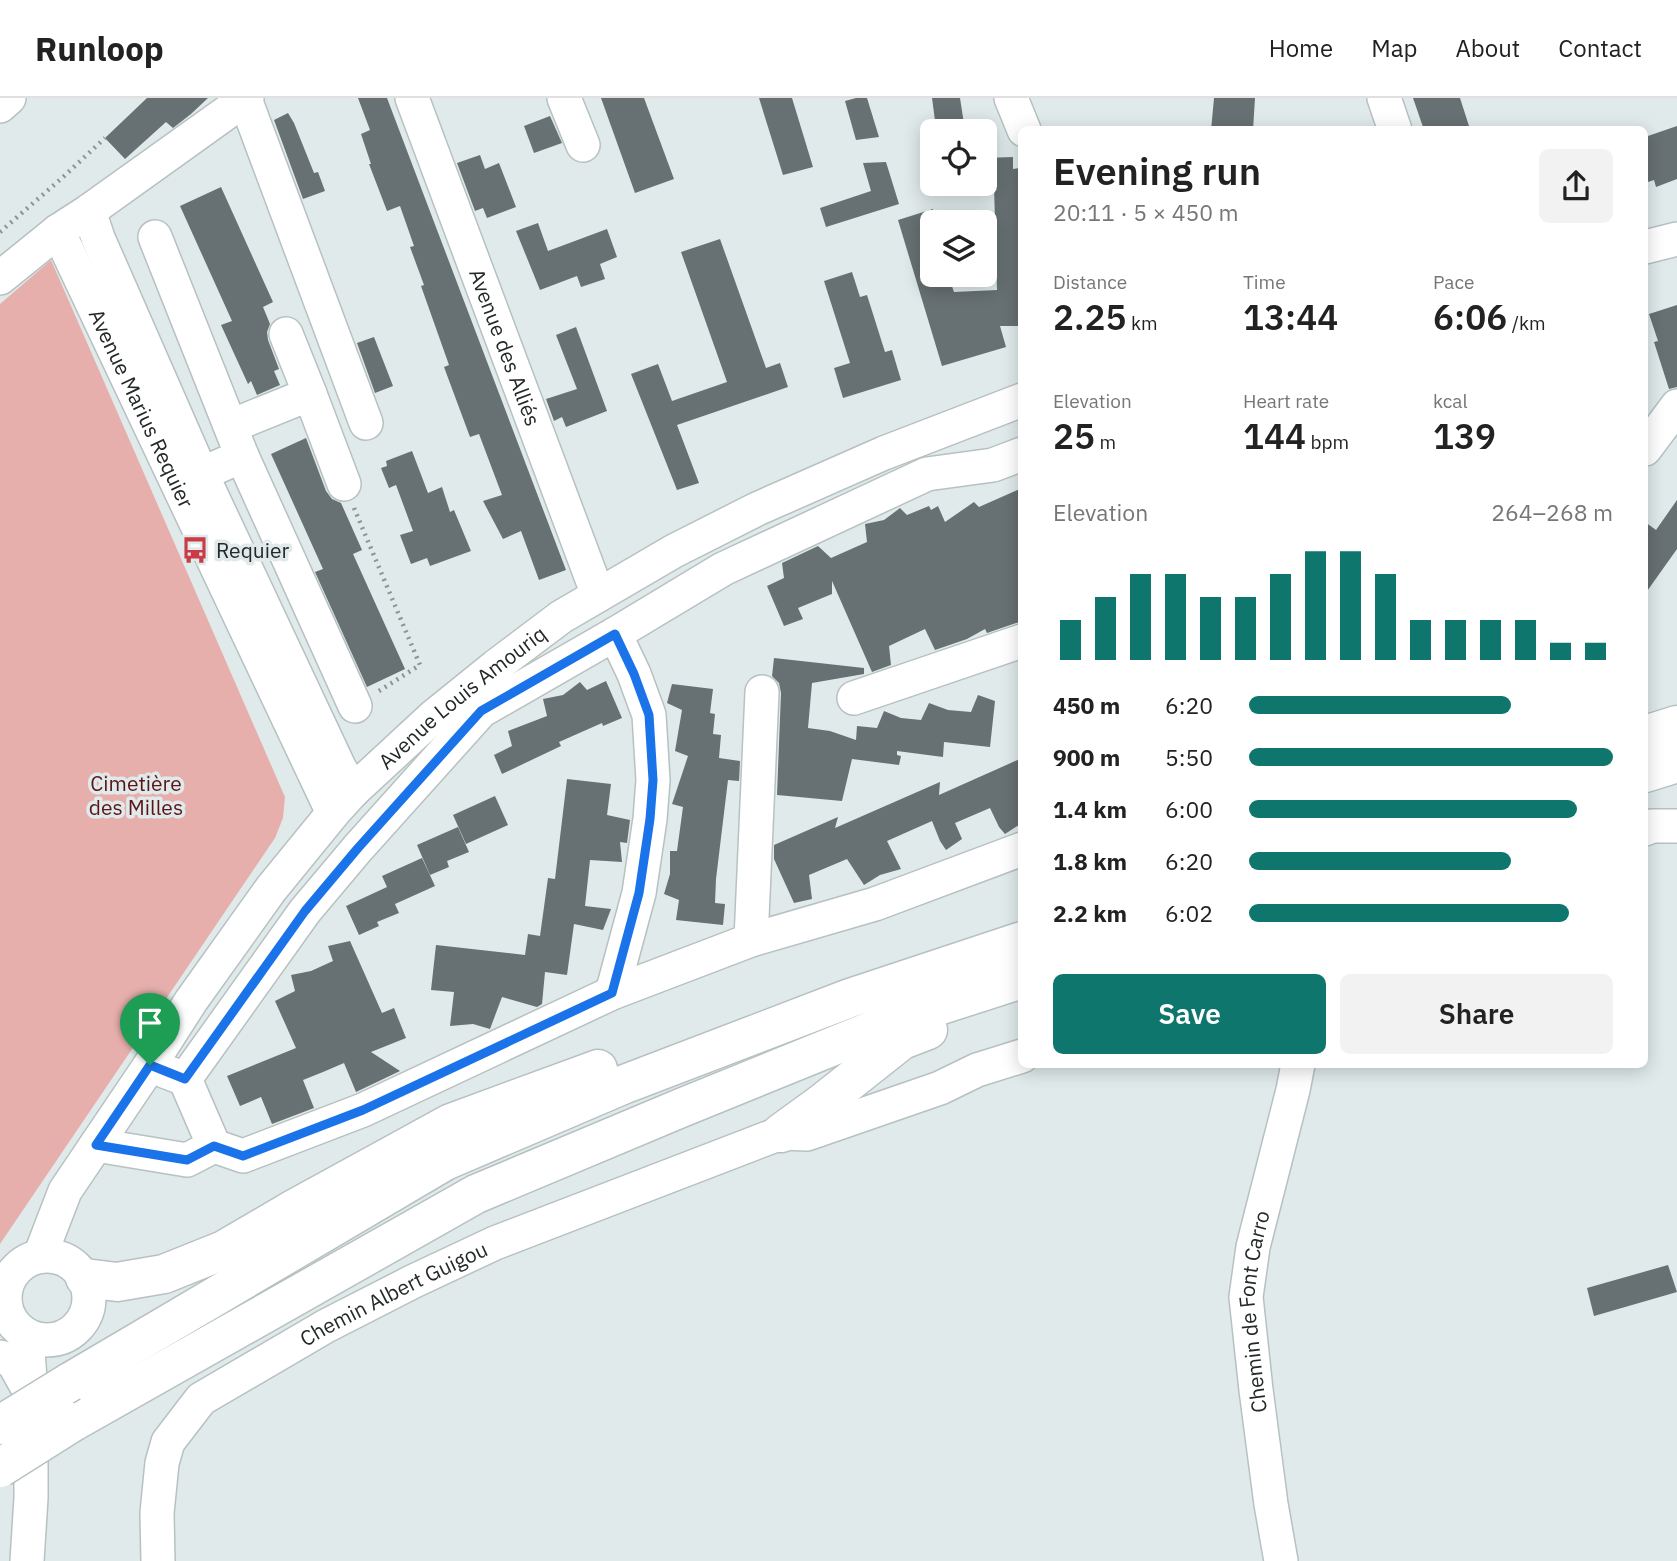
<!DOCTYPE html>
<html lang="en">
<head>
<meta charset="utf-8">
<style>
	:root { --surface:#fff; --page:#f2f2f2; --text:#222; --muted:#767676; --line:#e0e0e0; --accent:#0f766e }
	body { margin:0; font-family:"IBM Plex Sans",sans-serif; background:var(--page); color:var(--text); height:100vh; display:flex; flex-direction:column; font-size:26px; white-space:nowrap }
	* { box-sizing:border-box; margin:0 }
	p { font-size:23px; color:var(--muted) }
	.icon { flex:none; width:38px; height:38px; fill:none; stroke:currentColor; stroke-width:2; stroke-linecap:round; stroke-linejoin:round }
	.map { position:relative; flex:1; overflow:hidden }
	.panel { position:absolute; left:1018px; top:28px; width:630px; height:942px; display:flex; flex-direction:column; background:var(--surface); border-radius:10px; box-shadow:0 4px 18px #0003 }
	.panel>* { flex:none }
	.fabs { position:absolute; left:920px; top:21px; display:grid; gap:14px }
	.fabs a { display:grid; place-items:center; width:77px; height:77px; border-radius:10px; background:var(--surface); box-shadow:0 4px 18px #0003; font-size:35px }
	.pin { position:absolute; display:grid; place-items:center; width:60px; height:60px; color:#fff; margin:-72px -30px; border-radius:50% 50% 50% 0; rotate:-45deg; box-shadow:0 0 7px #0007 }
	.pin .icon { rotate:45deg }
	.round { display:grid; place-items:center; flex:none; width:74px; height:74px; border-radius:10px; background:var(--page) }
	.summary { display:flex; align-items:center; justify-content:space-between; height:119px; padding:0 35px }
	h1 { font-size:38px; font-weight:600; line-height:52px }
	.figures { display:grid; grid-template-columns:repeat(3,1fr); gap:10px; height:119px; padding:7px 35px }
	.figures div { display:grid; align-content:center }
	.figures b { font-size:35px; font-weight:600 }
	.figures small { font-size:19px; font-weight:400 }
	.figures p { font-size:19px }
	.chart { height:196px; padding:14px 35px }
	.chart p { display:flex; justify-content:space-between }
	.chart svg { width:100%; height:126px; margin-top:7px; stroke:var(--accent); stroke-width:6 }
	.action { display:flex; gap:14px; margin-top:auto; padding:14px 35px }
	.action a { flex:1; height:80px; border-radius:10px; background:var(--accent); color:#fff; font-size:28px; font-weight:600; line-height:80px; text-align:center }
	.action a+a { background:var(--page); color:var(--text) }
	ul { padding:0 35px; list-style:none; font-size:23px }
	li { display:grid; grid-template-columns:112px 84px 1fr; align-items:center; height:52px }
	li i { height:18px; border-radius:9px; background:var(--accent) }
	header { display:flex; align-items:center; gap:42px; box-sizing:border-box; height:98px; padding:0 35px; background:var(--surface); border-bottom:2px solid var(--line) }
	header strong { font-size:33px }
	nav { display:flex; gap:38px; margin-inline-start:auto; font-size:24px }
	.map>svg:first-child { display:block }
</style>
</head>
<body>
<header>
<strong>Runloop</strong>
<nav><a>Home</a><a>Map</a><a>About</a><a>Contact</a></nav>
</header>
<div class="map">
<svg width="1677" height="1463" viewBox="0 0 1677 1463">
	<rect width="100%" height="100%" fill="#e0eaeb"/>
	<path fill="#e7afac" d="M51,162L285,699L283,720L275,740L0,1146V206Z"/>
	<g fill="#677072">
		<path d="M147,0H208L191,16L173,30L166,24L125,61L105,40Z"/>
		<path d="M358,0H387L566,472L539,482L521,433L503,441L483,403L502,397L479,336L470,339L444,269L449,267L421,188L424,187L410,149L414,148L400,108L387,113L369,66H371L361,36L370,32Z"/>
		<path d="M601,0H644L674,81L635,95Z"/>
		<path d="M759,0H792L813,69L783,77Z"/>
		<path d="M856,0H867L879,39L856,42L845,3Z"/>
		<path d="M932,0H960L964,26L936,30Z"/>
		<path d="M1214,0H1255L1253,32H1211Z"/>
		<path d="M1413,0H1460L1469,28L1459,32H1424Z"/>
		<path d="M288,15L294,25L314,75L318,74L325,93L303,101L274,22Z"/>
		<path d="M550,18L562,45L534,55L524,28Z"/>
		<path d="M1677,28V81L1656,89L1654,82L1645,85V39Z"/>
		<path d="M480,57L485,71L499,65L516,109L487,120L483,110L475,113L457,65Z"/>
		<path d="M1013,59V71L1020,70V116L1022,128V228H1000L1006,249L942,268L898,122L933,111V177H948L954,194L997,192L994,88L985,89V60Z"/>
		<path d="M886,64L899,106L826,129L820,110L871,93L863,65Z"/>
		<path d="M221,89L273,204L263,209L270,226L267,234L268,242L279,271L274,273L280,287L257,297L251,283L248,286L221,227L232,223L180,108Z"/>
		<path d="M538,125L548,153L607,131L617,159L600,166L605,181L581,189L577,178L540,192L516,133Z"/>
		<path d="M720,141L766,270L780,265L788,289L677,327L699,385L677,392L631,276L658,266L672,303L727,284L681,154Z"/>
		<path d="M852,174L860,199L867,197L885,254L892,252L901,282L843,300L834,270L850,265L824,183Z"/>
		<path d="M1677,207V289L1669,291L1654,244L1658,243L1649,216Z"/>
		<path d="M576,229L607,313L566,329L562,319L554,323L546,301L577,291L556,237Z"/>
		<path d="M374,239L393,288L375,295L357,245Z"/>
		<path d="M306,340L326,393L332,401L341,405L362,452L353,456L405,571L367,589L315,474L323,471L271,356Z"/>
		<path d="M412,353L428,395L442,389L450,414L454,412L471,453L430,468L427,460L411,466L400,437L413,433L396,387L389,390L381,370L387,368L386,363Z"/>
		<path d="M1022,390V524L1016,525L987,535L985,531L967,541L935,552L925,531L889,548L891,567L872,574L832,483V496L798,510L803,521L784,528L767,488L784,480L782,465L818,448L831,460L867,444L865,426L884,422L900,410L907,417L929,408L931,412L938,408L945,424L974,404L979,409Z"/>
		<path d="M1677,402V451L1645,496V424L1656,432Z"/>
		<path d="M774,560L864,570V576L812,585L808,630L830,633L856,642L857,628L877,630L884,613L901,620L921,622L929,605L948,612L971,614L978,597L995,603L990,649L944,644L943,659L897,653V657L901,658L899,667L852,661L842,703L777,697L781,595L779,585L772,578Z"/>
		<path d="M606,583L622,620L603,628L602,625L559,644L561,648L502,676L494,657L512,648L508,633L547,618L543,601L563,597L580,584L587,592Z"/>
		<path d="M672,586L713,591L710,615L715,616L713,636L721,637L719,660L740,663L739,683L728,682L716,781L715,805L725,806L723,827L676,822L679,802L664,796L670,776V753H677L683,709L672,706L688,658L675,653L682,612L667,605Z"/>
		<path d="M1022,660V725L1005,736L999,729L990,710L955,725L962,741L946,752L940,743L932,723L887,743L901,771L880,777L864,787L847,761L809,777L812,801L794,805L774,761V747L838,719L835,730L940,684L939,697Z"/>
		<path d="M567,681L611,686L607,717L630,722L627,745L620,744L622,764L590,762L585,808L611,811L603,832L574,826L567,877L545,874L542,906L537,909L502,899L490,931L473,926L450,928L454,894L431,892L436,847L525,857L528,836L540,838L548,780L555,781Z"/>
		<path d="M495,698L508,727L466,746L453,717Z"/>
		<path d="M458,729L469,754L447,763L449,769L430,777L417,747Z"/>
		<path d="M422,760L435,788L395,806L390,795L399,815L377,824L379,828L359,837L346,808L387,789L382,778Z"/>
		<path d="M350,843L382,915L394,910L406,940L371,954L400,973L356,994L344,965L323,974L303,982L314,1010L272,1026L261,999L240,1008L227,978L296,950L275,903L295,893L291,877L311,873L333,863L328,848Z"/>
		<path d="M1668,1167L1677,1194L1594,1218L1587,1190Z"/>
	</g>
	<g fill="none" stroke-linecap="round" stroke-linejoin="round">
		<defs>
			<g id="minor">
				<path id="s1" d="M412,0L598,497"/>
				<path d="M564,0L583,47"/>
				<path d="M1011,0L1024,32"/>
				<path d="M1384,0L1395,32"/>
				<path d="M245,1L366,325"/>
				<path d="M0,8L9,0"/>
				<path d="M89,113L98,140L201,375L339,669L353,693"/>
				<path id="s2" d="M58,133L333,715"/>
				<path d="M155,139L242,358"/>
				<path d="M1645,149L1677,141"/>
				<path d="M0,180L58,133L89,113L247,0"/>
				<path d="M286,236L310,296"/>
				<path d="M231,328L310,296L344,386"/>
				<path d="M1645,351L1677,308"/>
				<path d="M183,384L242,358L355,608"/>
				<path d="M854,600L1022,543"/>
				<path d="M1645,731L1652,728H1677"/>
				<path d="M751,842L762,594"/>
				<path d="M612,895L639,795L650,721L653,682L649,617L634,576L615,536"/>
				<path d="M185,981L305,813L358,750L481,613L615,536L723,471L927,376L993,367L1022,356"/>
				<path d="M96,1047L187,1062L214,1048L185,981L164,973"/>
				<path d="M214,1048L243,1058L363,1012L612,895L751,842L875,806L1022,751"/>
				<circle cx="47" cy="1200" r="42"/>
				<path id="s3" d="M40,1158L65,1093L150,967L191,903L271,791L333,715L353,693L434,618L496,568L561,519L674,453L757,411L884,355L1022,302"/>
				<path d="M0,1259L12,1262L31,1296"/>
				<path d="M27,1463L31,1400V1296L27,1238"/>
				<path id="s4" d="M158,1463L157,1415L162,1365L168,1344L201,1301L326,1228L414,1183L495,1145L781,1035L807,1036L940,990L977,972L1022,958"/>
				<path id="s5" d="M1281,1463L1271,1406L1256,1292L1246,1199L1253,1149L1293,992L1298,966"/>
			</g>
			<g id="highway">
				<path d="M1645,637L1677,627"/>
				<path d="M1645,675L1677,665"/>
				<path d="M781,1035L821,1006L902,942L928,932"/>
				<path d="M85,1180L117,1184L164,1176L224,1152L294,1111L451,1025L598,971"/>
				<path d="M70,1284L445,1063L625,986L850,900L1022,843"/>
				<path d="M73,1324L476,1096L681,1010L910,917L1022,881"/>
			</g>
		</defs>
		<use href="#minor" stroke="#b7c1c2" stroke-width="36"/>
		<use href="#highway" stroke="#b7c1c2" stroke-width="41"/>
		<g stroke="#8c9494" stroke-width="4.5" stroke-dasharray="2 5" stroke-linecap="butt">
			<path d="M0,134L62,80L105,40"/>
			<path d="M354,410L420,567L379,593"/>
		</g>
		<use href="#minor" stroke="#fff" stroke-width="33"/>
		<use href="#highway" stroke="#fff" stroke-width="38"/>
		<defs>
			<g id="highway-bridge">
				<path d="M0,1327L70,1284"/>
				<path d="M0,1370L73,1324"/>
			</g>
		</defs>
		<use href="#highway-bridge" stroke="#b7c1c2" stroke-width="41" stroke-linecap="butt"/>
		<use href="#highway-bridge" stroke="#fff" stroke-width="38"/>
	</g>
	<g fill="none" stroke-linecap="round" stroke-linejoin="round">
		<defs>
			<path id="route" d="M615,536L634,576L649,617L653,682L650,721L639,795L612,895L363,1012L243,1058L214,1048L187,1062L96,1047L150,967L185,981L305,813L358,750L481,613Z"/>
		</defs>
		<use href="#route" stroke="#fff" stroke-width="14"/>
		<use href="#route" stroke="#1a73e8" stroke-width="9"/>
	</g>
	<defs>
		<symbol id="bus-bare" viewBox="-9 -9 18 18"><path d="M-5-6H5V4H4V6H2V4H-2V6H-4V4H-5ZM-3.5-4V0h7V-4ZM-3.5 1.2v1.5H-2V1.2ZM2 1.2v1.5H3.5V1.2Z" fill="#ca3b45" stroke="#e0eaeb" stroke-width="2.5" paint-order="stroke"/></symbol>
	</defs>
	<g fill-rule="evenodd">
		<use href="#bus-bare" x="176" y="433" width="38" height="38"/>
	</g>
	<g text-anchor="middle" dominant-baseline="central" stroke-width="7" stroke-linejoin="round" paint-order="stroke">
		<g font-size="21" fill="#242828" stroke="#e0eaeb">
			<text stroke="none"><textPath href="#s1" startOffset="266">Avenue des Alliés</textPath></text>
			<text stroke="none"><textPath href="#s2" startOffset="196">Avenue Marius Requier</textPath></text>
			<text stroke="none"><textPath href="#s3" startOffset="707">Avenue Louis Amouriq</textPath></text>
			<text stroke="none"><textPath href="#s4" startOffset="394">Chemin Albert Guigou</textPath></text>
			<text stroke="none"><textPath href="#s5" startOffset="252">Chemin de Font Carro</textPath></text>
		</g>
		<g font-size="21" fill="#242828" stroke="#e0eaeb" text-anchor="start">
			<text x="216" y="452">Requier</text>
		</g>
		<g font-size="21" fill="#5b151a" stroke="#e0eaeb">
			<text x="136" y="685">Cimetière<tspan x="136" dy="24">des Milles</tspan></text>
		</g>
	</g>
</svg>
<div class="fabs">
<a><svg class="icon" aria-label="locate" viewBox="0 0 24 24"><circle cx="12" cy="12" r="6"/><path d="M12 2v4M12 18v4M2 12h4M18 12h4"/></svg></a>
<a><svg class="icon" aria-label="layers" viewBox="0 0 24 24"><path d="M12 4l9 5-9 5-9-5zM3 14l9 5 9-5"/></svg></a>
</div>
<div class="pin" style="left:150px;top:967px;background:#1e9e55"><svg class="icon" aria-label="arrive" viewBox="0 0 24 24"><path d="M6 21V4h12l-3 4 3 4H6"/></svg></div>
<section class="panel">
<div class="summary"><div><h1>Evening run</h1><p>20:11 · 5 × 450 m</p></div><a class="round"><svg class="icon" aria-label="share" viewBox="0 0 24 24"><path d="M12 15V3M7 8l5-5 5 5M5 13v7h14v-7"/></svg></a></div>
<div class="figures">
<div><p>Distance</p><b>2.25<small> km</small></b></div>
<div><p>Time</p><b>13:44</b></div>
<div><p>Pace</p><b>6:06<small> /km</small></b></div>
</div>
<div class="figures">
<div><p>Elevation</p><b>25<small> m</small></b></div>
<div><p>Heart rate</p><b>144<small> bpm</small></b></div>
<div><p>kcal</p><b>139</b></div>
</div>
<div class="chart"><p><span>Elevation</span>264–268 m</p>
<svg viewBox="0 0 160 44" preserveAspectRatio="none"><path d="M5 44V30M15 44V22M25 44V14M35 44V14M45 44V22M55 44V22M65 44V14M75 44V6M85 44V6M95 44V14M105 44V30M115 44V30M125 44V30M135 44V30M145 44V38M155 44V38"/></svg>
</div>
<ul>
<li><b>450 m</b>6:20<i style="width:72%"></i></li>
<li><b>900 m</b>5:50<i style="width:100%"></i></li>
<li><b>1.4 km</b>6:00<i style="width:90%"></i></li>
<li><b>1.8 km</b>6:20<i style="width:72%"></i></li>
<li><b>2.2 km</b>6:02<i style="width:88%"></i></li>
</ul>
<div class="action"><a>Save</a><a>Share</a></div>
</section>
</div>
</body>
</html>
